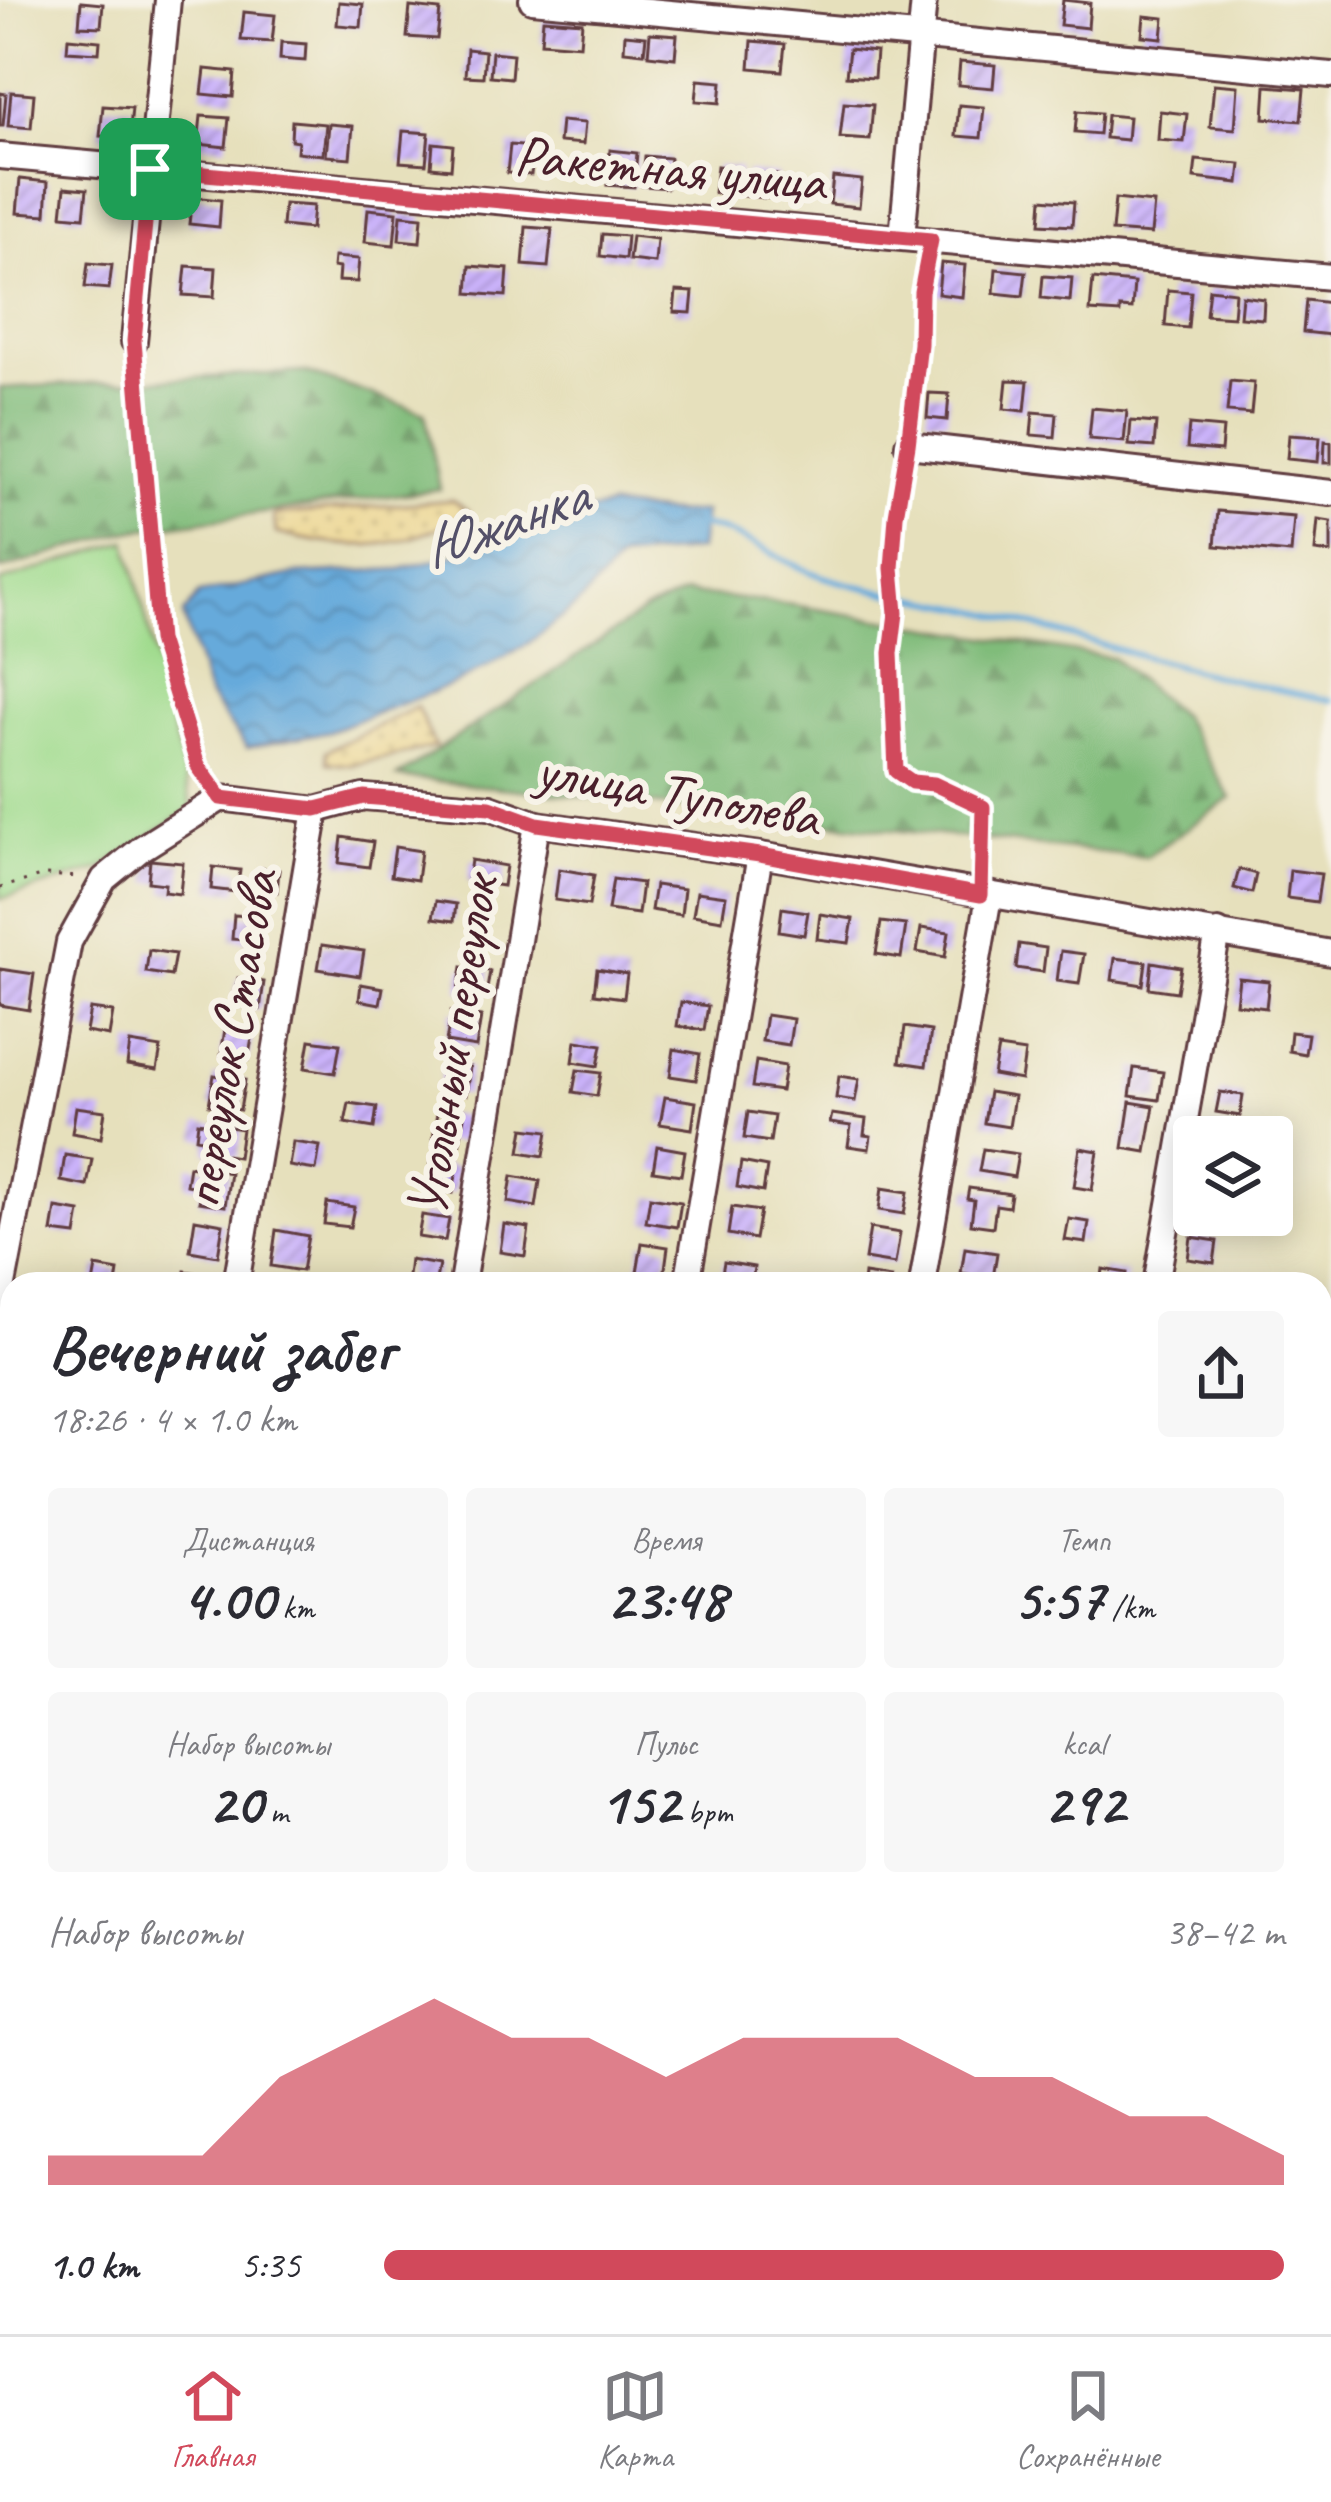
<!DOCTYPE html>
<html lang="ru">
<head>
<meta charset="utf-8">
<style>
	:root { --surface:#fff; --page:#f7f7f7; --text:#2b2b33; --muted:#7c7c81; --line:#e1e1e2; --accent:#d1495b }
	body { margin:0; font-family:Caveat,sans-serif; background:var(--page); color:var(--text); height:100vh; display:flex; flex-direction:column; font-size:45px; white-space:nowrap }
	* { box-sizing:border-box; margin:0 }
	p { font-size:39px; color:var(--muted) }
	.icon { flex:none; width:66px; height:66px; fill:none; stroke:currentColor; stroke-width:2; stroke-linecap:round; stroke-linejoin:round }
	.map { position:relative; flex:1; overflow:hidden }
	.sheet { position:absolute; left:0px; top:1272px; width:1332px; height:1062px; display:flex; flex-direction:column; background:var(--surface); border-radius:36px 36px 0 0; box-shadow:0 6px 30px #0003 }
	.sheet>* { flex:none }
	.buttons { position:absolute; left:1173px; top:1116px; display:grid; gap:24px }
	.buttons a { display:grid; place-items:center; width:120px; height:120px; border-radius:12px; background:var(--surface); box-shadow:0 6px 30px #0003; font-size:60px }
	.pin { position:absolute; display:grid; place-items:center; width:102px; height:102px; color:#fff; margin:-51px; border-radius:24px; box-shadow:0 6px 18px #0006 }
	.round { display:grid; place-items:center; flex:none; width:126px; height:126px; border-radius:12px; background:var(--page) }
	.summary { display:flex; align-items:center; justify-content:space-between; height:204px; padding:0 48px }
	h1 { font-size:66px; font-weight:700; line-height:90px }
	.stats { display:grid; grid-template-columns:repeat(3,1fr); gap:18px; height:204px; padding:12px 48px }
	.stats div { display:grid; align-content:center; border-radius:12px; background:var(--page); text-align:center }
	.stats b { font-size:60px; font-weight:700 }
	.stats small { font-size:33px; font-weight:400 }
	.stats p { font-size:33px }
	.chart { height:336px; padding:24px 48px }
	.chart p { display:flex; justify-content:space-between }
	.chart svg { width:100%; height:216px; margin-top:12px; fill:var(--accent); opacity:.7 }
	ul { padding:0 48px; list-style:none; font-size:39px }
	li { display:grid; grid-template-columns:192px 144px 1fr; align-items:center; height:90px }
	li i { height:30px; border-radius:15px; background:var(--accent) }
	.tab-bar { display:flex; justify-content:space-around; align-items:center; height:168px; border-top:3px solid var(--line); background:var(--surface); font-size:33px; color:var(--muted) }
	.tab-bar a { display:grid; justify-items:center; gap:6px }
	.tab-bar .on { color:var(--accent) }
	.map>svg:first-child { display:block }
</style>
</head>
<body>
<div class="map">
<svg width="1331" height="2334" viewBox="0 0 1331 2334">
	<defs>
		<pattern id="forest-firs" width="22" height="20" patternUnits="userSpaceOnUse" patternTransform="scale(3)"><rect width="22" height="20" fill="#80bc7a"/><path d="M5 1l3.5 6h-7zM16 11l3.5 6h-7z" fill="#6b9864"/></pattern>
		<pattern id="sand-dots" width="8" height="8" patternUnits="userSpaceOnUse" patternTransform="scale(3)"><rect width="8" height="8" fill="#eeda9e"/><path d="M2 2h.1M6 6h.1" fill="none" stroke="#cebb88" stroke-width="1.8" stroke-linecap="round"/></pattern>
		<pattern id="water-waves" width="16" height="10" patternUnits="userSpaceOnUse" patternTransform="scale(3)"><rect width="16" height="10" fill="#66aadb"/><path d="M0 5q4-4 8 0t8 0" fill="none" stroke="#568ab2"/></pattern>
		<pattern id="building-hatch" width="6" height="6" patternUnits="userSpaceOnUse" patternTransform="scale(3)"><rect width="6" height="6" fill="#cab2fa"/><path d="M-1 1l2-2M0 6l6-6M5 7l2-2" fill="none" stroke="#a690cb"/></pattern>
	</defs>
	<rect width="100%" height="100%" fill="#f7f3e8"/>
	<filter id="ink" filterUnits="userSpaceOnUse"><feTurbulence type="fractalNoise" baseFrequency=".00833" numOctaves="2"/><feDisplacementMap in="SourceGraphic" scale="24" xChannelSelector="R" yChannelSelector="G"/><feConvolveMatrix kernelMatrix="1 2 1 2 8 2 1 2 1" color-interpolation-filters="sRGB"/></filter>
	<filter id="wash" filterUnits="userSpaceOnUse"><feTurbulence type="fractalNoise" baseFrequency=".004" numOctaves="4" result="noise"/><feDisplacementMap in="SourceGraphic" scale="48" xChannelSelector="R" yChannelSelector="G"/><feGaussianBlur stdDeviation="2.7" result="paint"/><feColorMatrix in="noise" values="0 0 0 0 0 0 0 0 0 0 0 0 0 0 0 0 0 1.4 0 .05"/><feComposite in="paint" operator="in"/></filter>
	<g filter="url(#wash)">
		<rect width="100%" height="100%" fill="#e6e0bc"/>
		<path fill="#a1dc8f" stroke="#767e5d" stroke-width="3" d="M127,541L192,808L101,869L0,899V582Z"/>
		<g fill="url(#forest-firs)" stroke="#656e52" stroke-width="3">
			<path d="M305,372L425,413L440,489L129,531L0,570V388Z"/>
			<path d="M686,593L793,605L1113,658L1181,716L1231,798L1146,857L397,777L646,610Z"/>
		</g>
		<g fill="url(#sand-dots)" stroke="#9c7c64" stroke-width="3">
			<path d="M452,500L469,511C403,553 350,551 276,533L274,515Z"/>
			<path d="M417,707L435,747L353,765L327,763L326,751Z"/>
		</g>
		<path fill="url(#water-waves)" stroke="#586483" stroke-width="3" d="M610,506L668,513L704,512L699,550L620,559L576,606L526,645L457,683L329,731L247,748L209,697L183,615L199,594L298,574L401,569L456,554L517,529Z"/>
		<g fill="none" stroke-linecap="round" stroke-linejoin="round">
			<path stroke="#66aadb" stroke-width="6" d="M695,525C743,530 784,566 831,579C889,596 952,602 1010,619C1117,649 1221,681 1331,700"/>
		</g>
		<g id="blocks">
			<g fill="url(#building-hatch)">
				<path d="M1063,0L1090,3L1088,28L1060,25Z"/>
				<path d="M81,2L103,4L101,27L79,26Z"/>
				<path d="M339,2L363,4L361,27L337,25Z"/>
				<path d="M410,7L440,10L437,39L407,37Z"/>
				<path d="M244,12L275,15L272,42L241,40Z"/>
				<path d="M1144,16L1164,18L1162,38L1142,36Z"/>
				<path d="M543,19L582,22L580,45L541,42Z"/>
				<path d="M650,33L677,35L675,58L648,55Z"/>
				<path d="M625,34L646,36L644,53L624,51Z"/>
				<path d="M68,38L100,41L99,53L67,51Z"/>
				<path d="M752,41L785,44L782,71L750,68Z"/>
				<path d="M281,42L306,44L305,61L280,59Z"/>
				<path d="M467,49L485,51L483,77L465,76Z"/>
				<path d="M849,49L876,52L874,78L846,76Z"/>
				<path d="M492,52L513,54L511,78L490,76Z"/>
				<path d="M960,62L995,65L993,88L958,85Z"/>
				<path d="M205,69L235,72L233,97L202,94Z"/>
				<path d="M698,80L722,82L720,103L696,101Z"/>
				<path d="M1214,84L1238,86L1235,129L1210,127Z"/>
				<path d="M1266,86L1304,89L1301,121L1264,118Z"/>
				<path d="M11,92L34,94L31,128L8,126Z"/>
				<path d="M0,93L6,94L3,126H0Z"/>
				<path d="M844,103L873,105L870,140L840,138Z"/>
				<path d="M959,105L984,107L981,138L956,136Z"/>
				<path d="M103,106L132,108L129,138L100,136Z"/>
				<path d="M1077,111L1101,113L1099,134L1075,132Z"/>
				<path d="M1160,111L1187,114L1184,142L1158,140Z"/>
				<path d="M1107,115L1129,117L1127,140L1105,138Z"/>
				<path d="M201,116L229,118L226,147L198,144Z"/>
				<path d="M292,121L326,124L323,155L297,152L298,141L291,140Z"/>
				<path d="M561,121L585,123L583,144L559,142Z"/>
				<path d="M329,124L353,126L350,158L326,156Z"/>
				<path d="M403,131L429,133L426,164L400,162Z"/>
				<path d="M433,143L453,145L451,169L431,167Z"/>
				<path d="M510,145L534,147L531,175L507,173Z"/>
				<path d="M610,150L637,153L634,187L607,185Z"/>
				<path d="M645,156L670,158L667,188L642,186Z"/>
				<path d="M1196,160L1241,164L1239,183L1194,178Z"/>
				<path d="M717,166L739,168L737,195L714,193Z"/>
				<path d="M746,172L778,175L776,199L744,196Z"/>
				<path d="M833,177L862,180L859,207L830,204Z"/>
				<path d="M20,179L48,182L46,215L17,213Z"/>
				<path d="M65,187L87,189L84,217L62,215Z"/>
				<path d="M192,197L221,200L219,227L189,224Z"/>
				<path d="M1042,199L1074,202L1072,226L1040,224Z"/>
				<path d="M1115,199L1154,203L1151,234L1112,231Z"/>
				<path d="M284,204L313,206L311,229L282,226Z"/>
				<path d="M368,209L397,212L394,245L365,242Z"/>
				<path d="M401,215L422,217L420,242L399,240Z"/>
				<path d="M526,227L552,229L548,267L523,265Z"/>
				<path d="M602,234L627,236L625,259L600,256Z"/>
				<path d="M632,236L657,239L655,263L629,260Z"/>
				<path d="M334,257L359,259L357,282L338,281L339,268L333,267Z"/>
				<path d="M88,263L112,265L109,289L85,287Z"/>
				<path d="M941,263L965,265L962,297L938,294Z"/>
				<path d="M186,266L216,268L214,297L183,295Z"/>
				<path d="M470,266L508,269L506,296L468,293Z"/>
				<path d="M996,269L1026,272L1023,296L994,293Z"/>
				<path d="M1043,276L1072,278L1070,301L1041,298Z"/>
				<path d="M1093,279L1134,283L1132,309L1120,308V313L1090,311Z"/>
				<path d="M1209,289L1235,292L1233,317L1206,315Z"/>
				<path d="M1168,290L1191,292L1188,328L1165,326Z"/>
				<path d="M676,291L693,292L691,313L674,312Z"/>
				<path d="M1242,296L1264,299L1263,319L1240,317Z"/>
				<path d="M1306,300L1331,303V335L1303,332Z"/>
				<path d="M1007,380L1028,381L1025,411L1004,409Z"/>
				<path d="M1230,381L1254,383L1251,414L1227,412Z"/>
				<path d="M929,393L949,394L947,420L927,418Z"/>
				<path d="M1092,408L1127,411L1124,442L1089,439Z"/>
				<path d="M1033,412L1057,414L1055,437L1031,435Z"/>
				<path d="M1131,421L1156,423L1154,447L1129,445Z"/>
				<path d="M1189,425L1223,428L1221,451L1187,448Z"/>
				<path d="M1289,435L1320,437L1318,462L1287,459Z"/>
				<path d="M1325,441L1331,442V463H1324Z"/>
				<path d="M1218,511L1294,517L1291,553L1215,546Z"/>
				<path d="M1318,520L1331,522V553L1315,551Z"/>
				<path d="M342,837L373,842L369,867L339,863Z"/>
				<path d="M395,847L421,851L417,880L391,876Z"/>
				<path d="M150,860L183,863L180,894L164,892L165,884L148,882Z"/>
				<path d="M471,860L506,866L503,886L468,881Z"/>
				<path d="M213,867L240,870L237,892L211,889Z"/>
				<path d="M260,868L279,870L277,892L251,890L252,876H259Z"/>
				<path d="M559,869L594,875L589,905L555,900Z"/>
				<path d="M1239,869L1256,874L1252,893L1234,888Z"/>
				<path d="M1290,870L1321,874L1317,902L1287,898Z"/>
				<path d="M613,879L642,883L638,914L608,910Z"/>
				<path d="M655,885L684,889L681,915L651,910Z"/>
				<path d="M697,892L726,896L722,920L693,915Z"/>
				<path d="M436,901L456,904L454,921L433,918Z"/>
				<path d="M782,908L808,912L804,935L779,931Z"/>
				<path d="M820,914L853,919L849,943L817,939Z"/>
				<path d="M234,915L261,917L259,941L232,939Z"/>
				<path d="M881,922L906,925L901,958L876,954Z"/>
				<path d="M921,928L949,932L945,957L917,952Z"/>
				<path d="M1019,944L1046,948L1043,972L1016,968Z"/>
				<path d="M322,945L364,951L360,976L318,969Z"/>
				<path d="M149,950L175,954L171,976L146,972Z"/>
				<path d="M1061,951L1084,954L1079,984L1057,981Z"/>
				<path d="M1115,958L1146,962L1143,985L1112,980Z"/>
				<path d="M1152,962L1181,967L1177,992L1149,988Z"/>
				<path d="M462,967L490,971L486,995L458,990Z"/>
				<path d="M0,969L34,974L29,1010L0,1005Z"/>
				<path d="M597,969L627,974L624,998L594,994Z"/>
				<path d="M238,978L264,982L260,1009L233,1005Z"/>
				<path d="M1239,978L1269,981L1266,1008L1236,1004Z"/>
				<path d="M361,984L383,988L380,1004L359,1000Z"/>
				<path d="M681,1002L708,1006L704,1030L677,1026Z"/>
				<path d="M90,1009L113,1012L109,1036L86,1032Z"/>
				<path d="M451,1012L481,1017L476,1047L446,1042Z"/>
				<path d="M766,1015L793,1019L789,1045L762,1041Z"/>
				<path d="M905,1027L931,1031L926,1066L900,1062Z"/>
				<path d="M225,1029L253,1033L248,1060L221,1055Z"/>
				<path d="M1291,1032L1308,1034L1305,1054L1289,1051Z"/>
				<path d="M310,1040L340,1044L335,1073L305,1068Z"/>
				<path d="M576,1041L602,1045L598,1066L573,1062Z"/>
				<path d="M130,1043L161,1048L157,1070L127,1065Z"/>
				<path d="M998,1048L1025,1052L1021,1080L993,1075Z"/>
				<path d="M674,1049L700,1054L696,1080L670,1076Z"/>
				<path d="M756,1061L785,1066L781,1091L752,1087Z"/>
				<path d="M443,1063L470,1067L466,1095L439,1091Z"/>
				<path d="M1134,1068L1163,1072L1159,1100L1130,1096Z"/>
				<path d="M577,1070L601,1073L597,1096L573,1092Z"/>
				<path d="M214,1075L245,1080L240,1110L209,1105Z"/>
				<path d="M839,1076L859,1079L855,1101L836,1098Z"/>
				<path d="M989,1092L1014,1096L1009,1127L984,1123Z"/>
				<path d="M1220,1092L1243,1095L1240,1116L1216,1112Z"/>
				<path d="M665,1097L696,1102L692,1129L660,1124Z"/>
				<path d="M1130,1102L1154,1106L1146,1152L1123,1148Z"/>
				<path d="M349,1103L377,1107L374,1128L345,1123Z"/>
				<path d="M76,1107L105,1111L101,1138L72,1133Z"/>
				<path d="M748,1112L774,1116L770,1142L744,1138Z"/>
				<path d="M437,1113L464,1117L460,1143L433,1139Z"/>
				<path d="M832,1114L866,1119L864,1135L871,1136L869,1149L848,1146L851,1126L830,1123Z"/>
				<path d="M198,1122L242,1129L238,1157L206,1152L207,1140L196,1138Z"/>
				<path d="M1211,1126L1238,1131L1237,1137H1210Z"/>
				<path d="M524,1128L548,1131L544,1156L520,1152Z"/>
				<path d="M293,1142L320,1146L316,1170L289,1166Z"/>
				<path d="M657,1146L685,1151L681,1175L653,1171Z"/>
				<path d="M1080,1148L1098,1151L1092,1190L1074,1187Z"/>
				<path d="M983,1149L1018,1154L1014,1177L979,1171Z"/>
				<path d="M65,1155L92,1159L87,1186L61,1181Z"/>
				<path d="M741,1162L767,1167L763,1192L737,1187Z"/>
				<path d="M430,1163L457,1168L453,1193L426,1189Z"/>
				<path d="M189,1166L230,1173L225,1206L199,1202L202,1188L186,1185Z"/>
				<path d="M512,1176L540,1181L536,1207L508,1202Z"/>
				<path d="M882,1188L908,1192L904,1214L879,1210Z"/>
				<path d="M969,1188L1011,1194L1009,1207L996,1205L993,1227L971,1224L974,1200L967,1199Z"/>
				<path d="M650,1197L681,1202L677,1227L646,1222Z"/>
				<path d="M327,1203L354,1207L350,1227L324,1224Z"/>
				<path d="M732,1207L760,1211L755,1239L728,1234Z"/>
				<path d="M56,1208L80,1212L76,1235L52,1232Z"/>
				<path d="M422,1215L449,1219L445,1241L418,1237Z"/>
				<path d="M195,1219L223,1224L218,1256L190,1251Z"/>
				<path d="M1069,1219L1089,1222L1086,1243L1065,1240Z"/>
				<path d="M504,1224L529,1228L525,1256L500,1252Z"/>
				<path d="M870,1228L900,1233L895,1264L865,1259Z"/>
				<path d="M276,1230L308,1236L302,1271L271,1266Z"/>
				<path d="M1191,1237L1217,1241L1214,1263L1188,1259Z"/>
				<path d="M642,1243L668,1247L664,1276L637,1272Z"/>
				<path d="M965,1248L997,1253L993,1278L961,1273Z"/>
				<path d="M410,1260L439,1265L435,1284H407Z"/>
				<path d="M724,1262L754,1267L752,1284H720Z"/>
				<path d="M96,1267L118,1271L116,1284H93Z"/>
				<path d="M1103,1269L1127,1273L1126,1284H1101Z"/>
				<path d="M185,1271L212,1275L210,1284H183Z"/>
				<path d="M496,1274L521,1278L520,1284H495Z"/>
				<path d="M864,1274L891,1278L890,1284H863Z"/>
				<path d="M1324,1301L1331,1302V1330L1321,1329Z"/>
				<path d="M1320,1354L1331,1355V1378L1320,1377Z"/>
				<path d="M1320,1403L1331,1405L1329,1431L1320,1429Z"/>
				<path d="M3,1499L12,1500V1530L0,1528Z"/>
				<path d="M0,1543L12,1545V1566L0,1564Z"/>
				<path d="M1320,1844L1331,1846V1874L1320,1872Z"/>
				<path d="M1320,1924L1331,1925V1948L1320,1947Z"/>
				<path d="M1320,2179L1331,2181V2224L1320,2222Z"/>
				<path d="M4,2201L12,2202V2230L0,2227Z"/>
				<path d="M0,2266L12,2269V2296L0,2294Z"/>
				<path d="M1320,2317L1327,2318L1325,2334H1286L1287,2322H1320Z"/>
				<path d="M180,2322H232L230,2334L179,2328Z"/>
				<path d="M281,2322H311L333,2326L332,2334H278Z"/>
				<path d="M1015,2322H1051L1049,2334H1013Z"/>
				<path d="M1122,2322H1164L1161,2334H1120Z"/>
			</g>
		</g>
	</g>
	<g filter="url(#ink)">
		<use href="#blocks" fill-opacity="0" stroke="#613c41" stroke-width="3"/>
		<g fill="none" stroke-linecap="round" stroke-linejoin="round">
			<defs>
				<g id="street">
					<path d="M532,0L1331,75"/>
					<path d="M0,156L1331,277"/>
					<path d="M902,237L924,0"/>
					<path d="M134,341L168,0"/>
					<path d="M908,445L1331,493"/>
					<path d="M236,1284L316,810"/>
					<path d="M462,1284L537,824"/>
					<path d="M687,1284L760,855"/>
					<path d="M922,1284L989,896"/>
					<path d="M1156,1284L1218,932"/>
					<path d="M0,1300L69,942L104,879L142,848L221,798L316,810L364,797L490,807L537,824L760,855L1331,953"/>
					<path d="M1320,1642L1331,1576"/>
					<path d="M0,1644L12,1647"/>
					<path d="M1320,1896L1331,1898"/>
					<path d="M0,2252L12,2254"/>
					<path d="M387,2334L390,2322"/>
					<path d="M1085,2334L1087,2322"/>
				</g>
				<g id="secondary">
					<path d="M0,2037L12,2039"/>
					<path d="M1320,2285L1331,2288"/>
					<path d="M733,2334L735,2322"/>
				</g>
			</defs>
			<use href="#street" stroke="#613c41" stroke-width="30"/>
			<use href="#secondary" stroke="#613c41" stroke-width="39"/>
			<g stroke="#613c41" stroke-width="3" stroke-dasharray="3 9" stroke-linecap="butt">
				<path d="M136,365L159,641L198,766L206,778"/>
				<path d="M910,421L926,264"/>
				<path d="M903,466L892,568L896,771L912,782L934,784L983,807L980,869"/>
				<path d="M0,888L44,875L80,877"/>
				<path d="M1320,2244L1331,2246"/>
			</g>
			<use href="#street" stroke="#fff" stroke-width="24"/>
			<use href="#secondary" stroke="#fff" stroke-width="33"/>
		</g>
	</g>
	<g fill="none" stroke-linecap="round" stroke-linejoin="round" filter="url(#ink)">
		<defs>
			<path id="route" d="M150,169L931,240L921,292L920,344L908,445L896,516L892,568L896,613L891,653L896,771L912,782L934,784L983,807L981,895L760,855L537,824L490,807L364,797L316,809L221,798L198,766L159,640L134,341Z"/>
		</defs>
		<use href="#route" stroke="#fff" stroke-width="24"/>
		<use href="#route" stroke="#d1495b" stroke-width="15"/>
	</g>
	<g text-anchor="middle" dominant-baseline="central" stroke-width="12" stroke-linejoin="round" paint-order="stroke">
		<g font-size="57" fill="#4a1f2b" stroke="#f7f3e8">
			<text transform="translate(670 168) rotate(5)">Ракетная улица</text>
			<text transform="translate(678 793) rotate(10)">улица Туполева</text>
			<text transform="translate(229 1039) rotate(-80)">переулок Стасова</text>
			<text transform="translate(452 1046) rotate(-81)">Угольный переулок</text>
		</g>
		<g font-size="60" font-style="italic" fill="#545069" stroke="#f7f3e8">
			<text transform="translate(504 522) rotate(-20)">Южанка</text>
		</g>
	</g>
</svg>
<div class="buttons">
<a><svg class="icon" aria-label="layers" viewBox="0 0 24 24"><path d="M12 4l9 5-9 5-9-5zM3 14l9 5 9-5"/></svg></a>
</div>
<div class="pin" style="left:150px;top:169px;background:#1e9e55"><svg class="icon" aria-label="arrive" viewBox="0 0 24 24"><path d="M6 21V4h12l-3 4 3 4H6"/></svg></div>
<section class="sheet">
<div class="summary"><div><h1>Вечерний забег</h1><p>18:26 · 4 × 1.0 km</p></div><a class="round"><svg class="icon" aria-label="share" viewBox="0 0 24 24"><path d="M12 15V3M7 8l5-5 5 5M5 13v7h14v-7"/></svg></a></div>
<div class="stats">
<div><p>Дистанция</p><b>4.00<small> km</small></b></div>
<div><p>Время</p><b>23:48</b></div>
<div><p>Темп</p><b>5:57<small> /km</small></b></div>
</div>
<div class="stats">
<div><p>Набор высоты</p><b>20<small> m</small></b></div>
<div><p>Пульс</p><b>152<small> bpm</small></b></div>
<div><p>kcal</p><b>292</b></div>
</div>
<div class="chart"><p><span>Набор высоты</span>38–42 m</p>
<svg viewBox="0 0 160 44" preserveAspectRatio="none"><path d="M0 44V38L10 38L20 38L30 22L40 14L50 6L60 14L70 14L80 22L90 14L100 14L110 14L120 22L130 22L140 30L150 30L160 38V44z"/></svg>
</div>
<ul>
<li><b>1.0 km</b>5:35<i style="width:100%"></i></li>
</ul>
</section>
</div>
<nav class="tab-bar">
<a class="on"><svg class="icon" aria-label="home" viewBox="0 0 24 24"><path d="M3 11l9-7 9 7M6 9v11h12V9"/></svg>Главная</a>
<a><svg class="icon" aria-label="map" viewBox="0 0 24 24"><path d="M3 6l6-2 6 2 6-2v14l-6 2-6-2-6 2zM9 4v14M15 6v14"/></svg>Карта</a>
<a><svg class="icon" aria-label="saved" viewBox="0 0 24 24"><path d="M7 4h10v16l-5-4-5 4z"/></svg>Сохранённые</a>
</nav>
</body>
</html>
